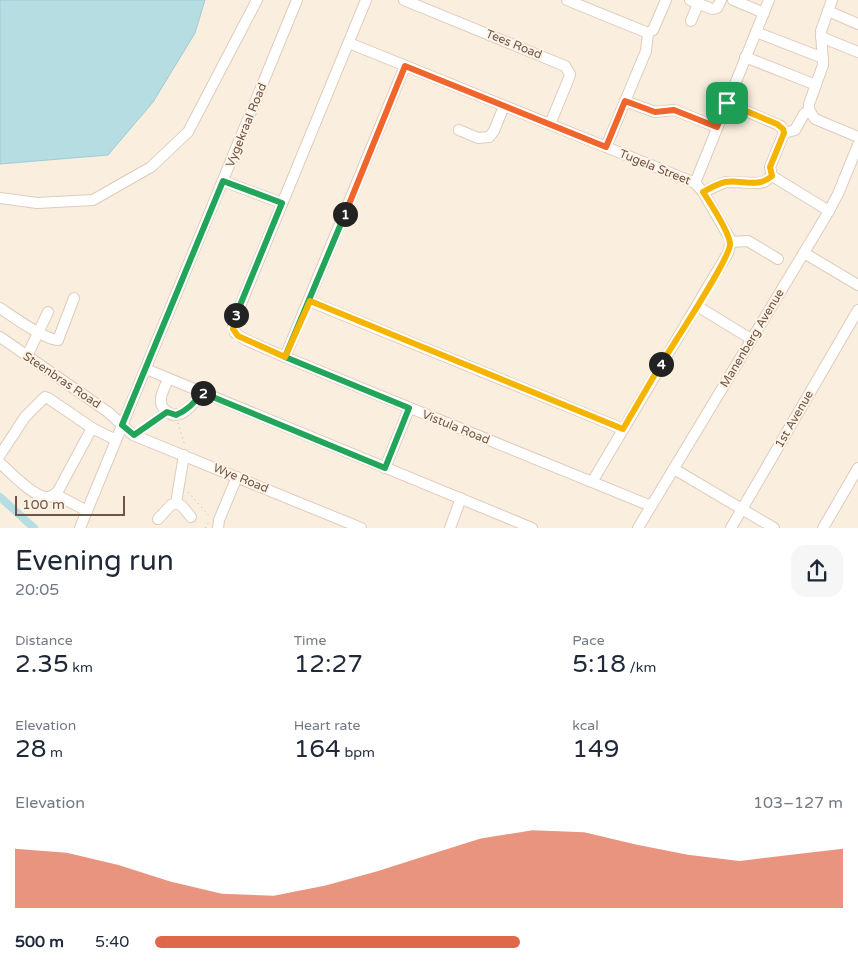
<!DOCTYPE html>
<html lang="en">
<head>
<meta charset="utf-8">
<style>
	:root { --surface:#fff; --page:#f6f6f7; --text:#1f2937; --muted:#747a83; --accent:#df684a }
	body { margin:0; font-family:"Varela Round",sans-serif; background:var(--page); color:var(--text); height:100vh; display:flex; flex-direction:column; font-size:19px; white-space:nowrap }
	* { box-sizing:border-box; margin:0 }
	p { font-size:16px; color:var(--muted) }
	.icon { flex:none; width:28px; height:28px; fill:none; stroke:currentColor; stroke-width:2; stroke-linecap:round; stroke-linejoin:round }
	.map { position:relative; height:528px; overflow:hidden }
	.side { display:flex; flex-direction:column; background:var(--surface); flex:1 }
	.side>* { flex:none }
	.scale { position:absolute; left:15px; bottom:12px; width:110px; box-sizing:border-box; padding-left:5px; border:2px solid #6f5549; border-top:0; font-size:14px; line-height:18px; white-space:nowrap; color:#6f5549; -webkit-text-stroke:4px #fef3e5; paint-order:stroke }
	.pin { position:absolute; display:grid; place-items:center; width:42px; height:42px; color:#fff; margin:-21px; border-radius:10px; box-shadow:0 2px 8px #0006 }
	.km { position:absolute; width:25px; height:25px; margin:-12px; border-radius:50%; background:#222; color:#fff; font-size:14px; line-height:25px; text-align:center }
	.round { display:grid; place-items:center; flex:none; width:52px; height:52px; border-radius:15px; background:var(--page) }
	.overview { display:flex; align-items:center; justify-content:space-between; height:85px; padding:0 15px }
	h1 { font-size:28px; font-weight:600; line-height:38px }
	.figures { display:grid; grid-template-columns:repeat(3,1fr); gap:8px; height:85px; padding:5px 15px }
	.figures div { display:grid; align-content:center }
	.figures b { font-size:25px; font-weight:600 }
	.figures small { font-size:14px; font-weight:400 }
	.figures p { font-size:14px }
	.chart { height:140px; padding:10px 15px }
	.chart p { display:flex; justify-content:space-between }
	.chart svg { width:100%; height:90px; margin-top:5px; fill:var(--accent); opacity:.7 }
	ul { padding:0 15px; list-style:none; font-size:16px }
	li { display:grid; grid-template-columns:80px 60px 1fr; align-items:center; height:38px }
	li i { height:12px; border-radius:6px; background:var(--accent) }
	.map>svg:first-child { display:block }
</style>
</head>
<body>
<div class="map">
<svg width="858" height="528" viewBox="0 0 858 528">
	<rect width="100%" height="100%" fill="#faefdf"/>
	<path fill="#b6dde2" stroke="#9cccd3" d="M0,0H205L195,33L153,102L108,155L0,164Z"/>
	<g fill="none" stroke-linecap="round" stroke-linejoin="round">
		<path stroke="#b6dde2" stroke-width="8" d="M0,497L34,528"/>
		<defs>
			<g id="minor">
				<path d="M366,0L233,323L235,333L246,340L285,357L651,506"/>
				<path d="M404,0L565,66L570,74L569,78L550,124"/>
				<path d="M567,0L648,33"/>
				<path d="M690,0L712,9L717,8L721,0"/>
				<path d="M733,0L764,13"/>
				<path d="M832,0L821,31L823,65L809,104V110L815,119L858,137"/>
				<path d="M828,11L858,24"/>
				<path d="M691,21L698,4"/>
				<path d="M756,32L823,58"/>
				<path d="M648,33L653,30L666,0"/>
				<path d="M821,37L858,52"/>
				<path d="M349,43L695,183L703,192L729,237L731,242L728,253L592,482"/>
				<path d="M745,57L816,85"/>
				<path d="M625,101L655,112L674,110L717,127"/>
				<path d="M727,103L781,126L784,133L770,167L772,176L829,211"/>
				<path d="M459,130L478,138L489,137L494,131L504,106"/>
				<path d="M784,133L795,130L804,114L809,110"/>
				<path d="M606,147L646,51L648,33"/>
				<path d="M223,181L282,203"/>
				<path d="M695,183L769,0"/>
				<path d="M703,192L726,182L759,183L764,182L772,176"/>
				<path d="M0,198L37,203L93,200L151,167L188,132L257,0"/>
				<path d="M731,242L748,241L778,259"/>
				<path d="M804,253L858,285"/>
				<path d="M309,301L623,429"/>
				<path d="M697,306L751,339"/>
				<path d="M0,308C12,316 45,340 58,340L74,298"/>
				<path d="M0,337L108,412L133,435L361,528"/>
				<path d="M27,356L48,312"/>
				<path d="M285,357L405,66"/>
				<path d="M146,369L532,528"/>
				<path d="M168,379C166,385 162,391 161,398C160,403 162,408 167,412C181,422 195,402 202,393"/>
				<path d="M0,455L25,417L45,397L48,398L92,428"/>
				<path d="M0,463C10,472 35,499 48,497C53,497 55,494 58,491L92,428L116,440"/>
				<path d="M385,468L409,409"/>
				<path d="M674,469L774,528"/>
				<path d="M55,494L87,511"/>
				<path d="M176,503L184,455"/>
				<path d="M158,519L171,505L176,503L182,506L191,517"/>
				<path d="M80,528L297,0"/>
				<path d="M218,528L219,520L237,477"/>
				<path d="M450,528L461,498"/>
				<path d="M638,528L829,211L838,194L858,145"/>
				<path d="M731,528L858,310"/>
				<path d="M823,528L858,468"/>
			</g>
		</defs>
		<use href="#minor" stroke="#decbbc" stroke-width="12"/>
		<g stroke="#d2b09c" stroke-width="1" stroke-dasharray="1 4" stroke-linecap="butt">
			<path d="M178,423L185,446"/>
			<path d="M143,430L160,417"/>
			<path d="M188,492L210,517"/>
			<path d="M205,528L209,522"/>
		</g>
		<use href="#minor" stroke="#fff" stroke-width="10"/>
	</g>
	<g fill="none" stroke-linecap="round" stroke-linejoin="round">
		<defs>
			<path id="split-1" d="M345,214L405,66L606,147L625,101L655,112L674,110L717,127L727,103"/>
			<path id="split-2" d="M203,393L385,468L409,408L285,357L345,214"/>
			<path id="split-3" d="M203,393L202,392C195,403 188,410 176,415L167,412L134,435L122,425L223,181L282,203L236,315"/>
			<path id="split-4" d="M236,315L233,329L238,336L285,357L310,301L623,429L661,364"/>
			<path id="split-5" d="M661,364C672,346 731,257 730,244C730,233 710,203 703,192C710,188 718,184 725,182C742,179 757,189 772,176L770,167L784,133L783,129L777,124L727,103"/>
		</defs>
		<use href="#split-1" stroke="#fff" stroke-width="10"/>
		<use href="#split-2" stroke="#fff" stroke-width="10"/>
		<use href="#split-3" stroke="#fff" stroke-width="10"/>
		<use href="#split-4" stroke="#fff" stroke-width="10"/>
		<use href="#split-5" stroke="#fff" stroke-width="10"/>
		<use href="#split-1" stroke="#f0652b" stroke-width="6"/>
		<use href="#split-2" stroke="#22a559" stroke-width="6"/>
		<use href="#split-3" stroke="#22a559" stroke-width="6"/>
		<use href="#split-4" stroke="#f5b400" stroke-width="6"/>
		<use href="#split-5" stroke="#f5b400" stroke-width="6"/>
	</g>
	<g text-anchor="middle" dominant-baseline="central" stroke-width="4" stroke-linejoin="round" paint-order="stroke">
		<g font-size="12" fill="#6f5549" stroke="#fef3e5">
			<text transform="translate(514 44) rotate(22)">Tees Road</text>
			<text transform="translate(246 125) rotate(-68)">Vygekraal Road</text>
			<text transform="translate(655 167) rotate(22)">Tugela Street</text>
			<text transform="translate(752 338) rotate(-59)">Manenberg Avenue</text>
			<text transform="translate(62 380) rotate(34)">Steenbras Road</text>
			<text transform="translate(794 419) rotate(-60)">1st Avenue</text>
			<text transform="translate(456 427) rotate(22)">Vistula Road</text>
			<text transform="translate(241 478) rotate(22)">Wye Road</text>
		</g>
	</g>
</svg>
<div class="scale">100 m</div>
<div class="pin" style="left:727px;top:103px;background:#1e9e55"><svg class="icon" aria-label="arrive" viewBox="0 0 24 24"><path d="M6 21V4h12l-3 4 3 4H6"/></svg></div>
<b class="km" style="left:345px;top:214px">1</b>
<b class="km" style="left:203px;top:393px">2</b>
<b class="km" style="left:236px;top:315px">3</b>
<b class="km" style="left:661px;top:364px">4</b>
</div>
<section class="side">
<div class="overview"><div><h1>Evening run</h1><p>20:05</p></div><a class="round"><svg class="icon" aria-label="share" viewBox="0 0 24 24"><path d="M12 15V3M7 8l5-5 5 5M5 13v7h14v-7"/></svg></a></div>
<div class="figures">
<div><p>Distance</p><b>2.35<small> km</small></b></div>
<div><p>Time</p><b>12:27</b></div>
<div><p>Pace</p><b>5:18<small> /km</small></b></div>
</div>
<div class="figures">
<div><p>Elevation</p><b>28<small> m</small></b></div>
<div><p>Heart rate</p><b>164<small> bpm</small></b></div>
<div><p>kcal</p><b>149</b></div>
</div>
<div class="chart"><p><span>Elevation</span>103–127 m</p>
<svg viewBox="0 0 160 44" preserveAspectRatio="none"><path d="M0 44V15L10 17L20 23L30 31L40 37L50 38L60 33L70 26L80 18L90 10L100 6L110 7L120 13L130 18L140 21L150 18L160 15V44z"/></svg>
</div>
<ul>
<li><b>500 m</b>5:40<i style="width:53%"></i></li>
</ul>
</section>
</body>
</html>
